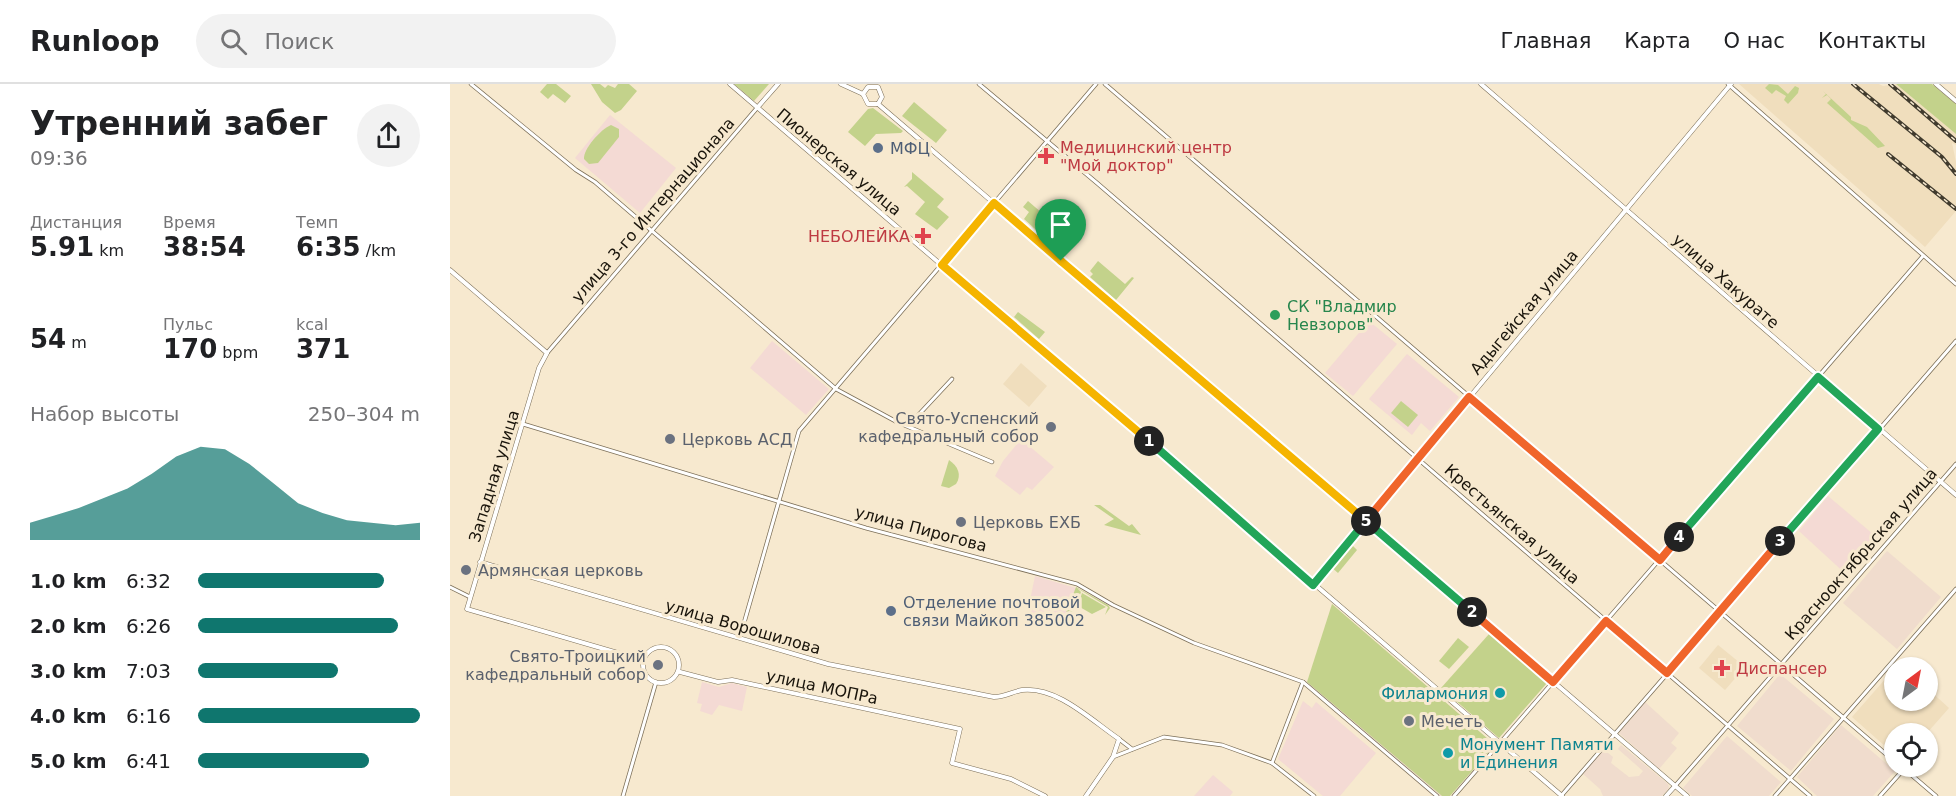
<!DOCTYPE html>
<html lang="ru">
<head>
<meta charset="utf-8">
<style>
	:root { --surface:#fff; --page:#f2f2f2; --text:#202124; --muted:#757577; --line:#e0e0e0; --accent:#0f766e }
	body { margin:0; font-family:"DejaVu Sans",sans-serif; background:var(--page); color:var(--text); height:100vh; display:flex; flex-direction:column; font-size:22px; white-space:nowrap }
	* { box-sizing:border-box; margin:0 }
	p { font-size:20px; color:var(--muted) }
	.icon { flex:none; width:33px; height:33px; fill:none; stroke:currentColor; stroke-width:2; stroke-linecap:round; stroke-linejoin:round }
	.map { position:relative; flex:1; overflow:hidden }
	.side { display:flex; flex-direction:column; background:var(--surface); width:450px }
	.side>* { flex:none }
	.needle { width:39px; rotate:32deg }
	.fabs { position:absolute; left:1434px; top:573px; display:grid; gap:12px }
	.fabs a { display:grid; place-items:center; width:54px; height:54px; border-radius:50%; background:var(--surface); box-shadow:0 2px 4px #0004; font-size:30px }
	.pin { position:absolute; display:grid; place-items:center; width:51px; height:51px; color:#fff; margin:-62px -26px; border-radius:50% 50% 50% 0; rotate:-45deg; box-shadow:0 0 6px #0007 }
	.pin .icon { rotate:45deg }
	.km { position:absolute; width:30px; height:30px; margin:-15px; border-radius:50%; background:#222; color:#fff; font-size:16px; line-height:30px; text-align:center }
	.round { display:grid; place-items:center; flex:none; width:63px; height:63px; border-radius:32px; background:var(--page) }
	.overview { display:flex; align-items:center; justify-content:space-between; height:102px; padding:0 30px }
	h1 { font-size:33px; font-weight:800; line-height:45px }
	.metrics { display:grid; grid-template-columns:repeat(3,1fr); gap:9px; height:102px; padding:6px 30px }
	.metrics div { display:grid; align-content:center }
	.metrics b { font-size:26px; font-weight:800 }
	.metrics small { font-size:16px; font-weight:400 }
	.metrics p { font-size:16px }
	.chart { height:168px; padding:12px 30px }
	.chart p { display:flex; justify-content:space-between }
	.chart svg { width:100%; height:108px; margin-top:6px; fill:var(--accent); opacity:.7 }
	ul { padding:0 30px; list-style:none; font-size:20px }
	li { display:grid; grid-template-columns:96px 72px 1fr; align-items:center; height:45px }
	li i { height:15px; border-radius:8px; background:var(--accent) }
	header { display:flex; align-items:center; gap:36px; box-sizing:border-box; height:84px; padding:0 30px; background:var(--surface); border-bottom:2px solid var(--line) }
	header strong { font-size:28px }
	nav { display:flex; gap:33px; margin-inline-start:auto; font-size:21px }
	.search { width:420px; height:54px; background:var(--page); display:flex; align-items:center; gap:15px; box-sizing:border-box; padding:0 21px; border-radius:33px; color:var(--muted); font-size:22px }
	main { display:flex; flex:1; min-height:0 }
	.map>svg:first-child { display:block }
</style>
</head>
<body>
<header>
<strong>Runloop</strong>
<div class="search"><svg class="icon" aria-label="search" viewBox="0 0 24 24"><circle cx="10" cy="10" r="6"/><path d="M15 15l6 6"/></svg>Поиск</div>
<nav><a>Главная</a><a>Карта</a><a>О нас</a><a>Контакты</a></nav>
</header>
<main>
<section class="side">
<div class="overview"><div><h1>Утренний забег</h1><p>09:36</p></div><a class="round"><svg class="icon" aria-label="share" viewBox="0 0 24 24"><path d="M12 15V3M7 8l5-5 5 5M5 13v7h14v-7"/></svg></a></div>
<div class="metrics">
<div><p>Дистанция</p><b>5.91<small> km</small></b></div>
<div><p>Время</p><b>38:54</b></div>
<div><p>Темп</p><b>6:35<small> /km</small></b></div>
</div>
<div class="metrics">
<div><b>54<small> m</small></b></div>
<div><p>Пульс</p><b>170<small> bpm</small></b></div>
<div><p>kcal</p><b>371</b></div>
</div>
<div class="chart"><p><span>Набор высоты</span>250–304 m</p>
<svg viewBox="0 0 160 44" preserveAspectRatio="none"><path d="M0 44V37L10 34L20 31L30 27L40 23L50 17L60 10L70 6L80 7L90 13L100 21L110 29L120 33L130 36L140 37L150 38L160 37V44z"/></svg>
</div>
<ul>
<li><b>1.0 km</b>6:32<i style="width:84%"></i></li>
<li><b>2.0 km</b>6:26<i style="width:90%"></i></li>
<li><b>3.0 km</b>7:03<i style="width:63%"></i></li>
<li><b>4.0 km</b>6:16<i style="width:100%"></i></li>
<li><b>5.0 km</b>6:41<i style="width:77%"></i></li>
</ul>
</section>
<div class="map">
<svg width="1506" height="712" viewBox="0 0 1506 712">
	<rect width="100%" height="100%" fill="#f7e9cf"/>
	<g fill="#f0dccd">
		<path d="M1437,467L1491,513L1447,565L1393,519Z"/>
		<path d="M1330,590L1384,635L1341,687L1287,642Z"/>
		<path d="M862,597L970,693L992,712H983L858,602Z"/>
		<path d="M1195,618L1229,649L1221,659L1227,664L1209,685L1169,649Z"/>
		<path d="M1391,641L1445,687L1423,712H1367L1347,693Z"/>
		<path d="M1277,652L1331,698L1319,712H1242L1233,704Z"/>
		<path d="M1171,661L1218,700L1219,704L1212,712H1153L1150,705L1132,689L1153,665L1163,673L1161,679L1179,693L1189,692L1193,687L1168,665Z"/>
	</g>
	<g fill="#f0debd">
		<path d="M1289,0H1429L1433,2L1446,0L1506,50V61L1502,59L1506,78V127L1475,163Z"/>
		<path d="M571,279L597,302L579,323L553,300Z"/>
		<path d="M1268,561L1295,583L1275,606L1249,584Z"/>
		<path d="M1444,585V616H1478V605L1499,624L1477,649L1444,650V670L1402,633Z"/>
	</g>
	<g fill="#f4dad4">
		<path d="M160,31L226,84L190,129L125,74Z"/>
		<path d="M919,237L947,260L903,312L875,289Z"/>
		<path d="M322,257L379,305L356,331L300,284Z"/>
		<path d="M957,270L1009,313L980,347L971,339L962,351L919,315Z"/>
		<path d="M571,355L604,383L582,406L577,403L570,411L545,392L553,377Z"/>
		<path d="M1378,412L1430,456L1399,493L1349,447Z"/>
		<path d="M585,492L626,504L612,539L577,531Z"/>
		<path d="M252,598L269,603L282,599L297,603L292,627L269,621L262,631L250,627L252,620L247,619Z"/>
		<path d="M853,617L862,624L866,618L926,669L890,712H873L828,675Z"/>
		<path d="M763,691L783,708L780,712H744Z"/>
	</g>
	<g fill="#c3d28b">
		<path d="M97,0H106L121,12L115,19L103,10L98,15L90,8Z"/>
		<path d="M141,0H150L155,4L158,1L165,4L168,0H179L187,7L171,26L165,29L152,18Z"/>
		<path d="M284,0H319L304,17Z"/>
		<path d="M1319,0L1328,1L1338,10L1345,2L1349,4L1348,9L1338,20L1334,16L1336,12L1326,6L1322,10L1315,4Z"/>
		<path d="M1446,0H1482L1506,20V50Z"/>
		<path d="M1373,7L1401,33V36L1417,43L1435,62L1428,64L1377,19L1381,15L1377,11L1372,14L1376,10Z"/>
		<path d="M464,18L497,46L486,59L452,32Z"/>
		<path d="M423,24L453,47L451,49L426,50L415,62L398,48L418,25Z"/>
		<path d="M161,41L169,45V53L148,79L139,80L134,75C133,65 151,45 161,41Z"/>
		<path d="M462,88L494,115L487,123L499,133L487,146L465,130L475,118L457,102L454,103L462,95Z"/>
		<path d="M578,117L620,153L611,163H605L574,135L579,128L573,123Z"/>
		<path d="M648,177L675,200L682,193L684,194L666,216L640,193L643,190L640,187Z"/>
		<path d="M568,228L595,248L589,255L564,233Z"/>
		<path d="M951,317L968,331L958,343L941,329Z"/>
		<path d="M499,376C508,382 512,391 506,400L499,404L491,402Z"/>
		<path d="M644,421H650L679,442L682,440L691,451L654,441L664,435Z"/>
		<path d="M901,460L907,466L888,489L881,483Z"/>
		<path d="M626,503L658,521L660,524L655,531L658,523L627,504L631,508L624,526L621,528L623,529L620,541L612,539Z"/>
		<path d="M632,509L656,523L642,530L628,522Z"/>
		<path d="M882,520L1045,661L1000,712H992L857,598Z"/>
		<path d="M1039,550L1097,599L1049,654L991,604Z"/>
		<path d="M1008,554L1019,563L999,585L989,577Z"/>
	</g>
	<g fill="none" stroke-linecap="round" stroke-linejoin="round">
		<defs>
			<g id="minor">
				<path d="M21,0L126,86L145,98L386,305L447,338L542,378"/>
				<path d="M529,0L647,99L1360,712"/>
				<path d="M655,0L1444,677"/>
				<path d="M1278,0L1506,200"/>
				<path d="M97,269L307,24"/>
				<path d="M73,340L416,444L627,500L663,521L744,559L853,598L987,712"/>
				<path d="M459,341L502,295"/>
				<path d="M0,503L20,513"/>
				<path d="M290,553L349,347L646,0"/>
				<path d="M669,655L682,665"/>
				<path d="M663,673L714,653L772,661L822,679L864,712"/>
				<path d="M822,679L853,598"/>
				<path d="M1451,682L1486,712"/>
				<path d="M1225,702L1506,380"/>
				<path d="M173,712L206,598"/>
				<path d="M1004,712L1473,172"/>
				<path d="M1111,712L1506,257"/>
				<path d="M1325,712L1506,505"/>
				<path d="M1430,712L1454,685"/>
			</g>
			<g id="major">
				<path d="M280,0L1112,712"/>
				<path d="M391,0L413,10"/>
				<path d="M1031,0L1506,411"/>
				<path d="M1486,0L1506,17"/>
				<path d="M413,10L418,3H428L432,13L428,20"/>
				<path d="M413,10L418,20H428"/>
				<path d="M428,20L1237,712"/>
				<path d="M307,24L328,0"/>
				<path d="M0,186L97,269L89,284L17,525L192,576"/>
				<path d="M30,478L378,580L544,613C555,613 562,608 572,606C607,602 641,636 669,655L663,673L636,712"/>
				<path d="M863,501L1281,0"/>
				<circle cx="211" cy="581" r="18"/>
				<path d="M230,588L268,598L282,596L510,645L502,679L561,695L595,712"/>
				<path d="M1216,712L1225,702"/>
			</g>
		</defs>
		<use href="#minor" stroke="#7c6f58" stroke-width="4.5"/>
		<use href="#major" stroke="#7c6f58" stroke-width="5"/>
		<use href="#minor" stroke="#fff" stroke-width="3"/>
		<use href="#major" stroke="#fff" stroke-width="4"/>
		<defs>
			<g id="rail">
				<path d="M1403,0L1492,73L1506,90"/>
				<path d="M1440,0L1506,57"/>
				<path d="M1438,70L1506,125"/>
			</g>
		</defs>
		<use href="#rail" stroke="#413b2e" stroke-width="4"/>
		<use href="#rail" stroke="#f7e9cf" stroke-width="1.5" stroke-dasharray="4.5" stroke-linecap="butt"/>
	</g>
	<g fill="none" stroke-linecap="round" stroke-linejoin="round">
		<defs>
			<path id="split-1" d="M611,177L544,119L492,181L699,357"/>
			<path id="split-2" d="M699,357L863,501L916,437L1022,528"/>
			<path id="split-3" d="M1022,528L1103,598L1156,537L1217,589L1330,457"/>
			<path id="split-4" d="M1229,453L1368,293L1428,345L1330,457"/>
			<path id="split-5" d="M916,437L1019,313L1210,476L1229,453"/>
			<path id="split-6" d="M611,177L916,437"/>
		</defs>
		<use href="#split-1" stroke="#fff" stroke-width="12"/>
		<use href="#split-2" stroke="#fff" stroke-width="12"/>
		<use href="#split-3" stroke="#fff" stroke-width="12"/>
		<use href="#split-4" stroke="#fff" stroke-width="12"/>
		<use href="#split-5" stroke="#fff" stroke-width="12"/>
		<use href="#split-6" stroke="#fff" stroke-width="12"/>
		<use href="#split-1" stroke="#f5b400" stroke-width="8"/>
		<use href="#split-2" stroke="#22a559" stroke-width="8"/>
		<use href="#split-3" stroke="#f0652b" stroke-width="8"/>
		<use href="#split-4" stroke="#22a559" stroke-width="8"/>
		<use href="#split-5" stroke="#f0652b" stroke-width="8"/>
		<use href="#split-6" stroke="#f5b400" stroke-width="8"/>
	</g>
	<g fill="#5c6f8a" stroke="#f7e9cf" stroke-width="2">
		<circle cx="428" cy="64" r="6"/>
		<circle cx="441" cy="527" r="6"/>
	</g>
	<g fill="#e0444e" stroke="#f7e9cf" stroke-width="2">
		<path d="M593 63h6v6h6v6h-6v6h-6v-6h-6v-6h6z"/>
		<path d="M470 143h6v6h6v6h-6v6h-6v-6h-6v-6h6z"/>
		<path d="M1269 575h6v6h6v6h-6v6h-6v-6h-6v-6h6z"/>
	</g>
	<circle fill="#2e9e5b" stroke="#f7e9cf" stroke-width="2" cx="825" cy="231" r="6"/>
	<g fill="#6b7280" stroke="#f7e9cf" stroke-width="2">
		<circle cx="601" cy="343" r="6"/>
		<circle cx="220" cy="355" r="6"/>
		<circle cx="511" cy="438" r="6"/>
		<circle cx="16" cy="486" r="6"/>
		<circle cx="208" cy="581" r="6"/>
		<circle cx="959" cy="637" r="6"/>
	</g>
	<g fill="#0f9aa8" stroke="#f7e9cf" stroke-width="2">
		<circle cx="1050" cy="609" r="6"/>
		<circle cx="998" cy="669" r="6"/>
	</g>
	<g text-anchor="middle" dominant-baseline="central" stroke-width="6" stroke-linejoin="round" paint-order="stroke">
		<g font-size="16" fill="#be3a42" stroke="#f7e9cf" text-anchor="start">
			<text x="610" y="63">Медицинский центр<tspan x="610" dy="18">"Мой доктор"</tspan></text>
			<text x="460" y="152" text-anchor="end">НЕБОЛЕЙКА</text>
			<text x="1286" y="584">Диспансер</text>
		</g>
		<g font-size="16" fill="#4e5e75" stroke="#f7e9cf" text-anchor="start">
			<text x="440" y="64">МФЦ</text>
			<text x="453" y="518">Отделение почтовой<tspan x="453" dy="18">связи Майкоп 385002</tspan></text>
		</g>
		<g font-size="16" fill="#19140b" stroke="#f7e9cf">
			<text transform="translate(389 78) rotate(40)">Пионерская улица</text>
			<text transform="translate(203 126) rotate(-49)">улица 3-го Интернационала</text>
			<text transform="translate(1276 197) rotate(41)">улица Хакурате</text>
			<text transform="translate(1074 228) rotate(-50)">Адыгейская улица</text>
			<text transform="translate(44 392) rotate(-73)">Западная улица</text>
			<text transform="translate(1062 440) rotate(41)">Крестьянская улица</text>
			<text transform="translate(471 445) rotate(15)">улица Пирогова</text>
			<text transform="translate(1411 470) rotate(-49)">Краснооктябрьская улица</text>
			<text transform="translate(293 543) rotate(16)">улица Ворошилова</text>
			<text transform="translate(372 603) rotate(12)">улица МОПРа</text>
		</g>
		<g font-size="16" fill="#27864d" stroke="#f7e9cf" text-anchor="start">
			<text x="837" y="222">СК "Владмир<tspan x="837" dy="18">Невзоров"</tspan></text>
		</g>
		<g font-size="16" fill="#5b616d" stroke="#f7e9cf" text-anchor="start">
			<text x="589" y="334" text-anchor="end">Свято-Успенский<tspan x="589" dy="18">кафедральный собор</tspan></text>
			<text x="232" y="355">Церковь АСД</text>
			<text x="523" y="438">Церковь ЕХБ</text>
			<text x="28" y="486">Армянская церковь</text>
			<text x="196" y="572" text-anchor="end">Свято-Троицкий<tspan x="196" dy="18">кафедральный собор</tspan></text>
			<text x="971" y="637">Мечеть</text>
		</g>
		<g font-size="16" fill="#0d838f" stroke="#f7e9cf" text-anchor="end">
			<text x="1038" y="609">Филармония</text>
			<text x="1010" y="660" text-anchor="start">Монумент Памяти<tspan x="1010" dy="18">и Единения</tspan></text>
		</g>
	</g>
</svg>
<div class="fabs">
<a><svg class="needle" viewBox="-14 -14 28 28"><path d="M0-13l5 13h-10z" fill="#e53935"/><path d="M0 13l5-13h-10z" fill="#757577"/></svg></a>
<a><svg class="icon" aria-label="locate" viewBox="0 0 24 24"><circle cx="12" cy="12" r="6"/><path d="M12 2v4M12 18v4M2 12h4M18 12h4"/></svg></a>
</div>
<div class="pin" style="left:611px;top:177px;background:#1e9e55"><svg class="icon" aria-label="arrive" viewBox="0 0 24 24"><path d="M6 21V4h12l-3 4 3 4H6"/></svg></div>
<b class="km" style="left:699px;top:357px">1</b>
<b class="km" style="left:1022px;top:528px">2</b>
<b class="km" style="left:1330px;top:457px">3</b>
<b class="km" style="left:1229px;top:453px">4</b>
<b class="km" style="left:916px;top:437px">5</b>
</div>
</main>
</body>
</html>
